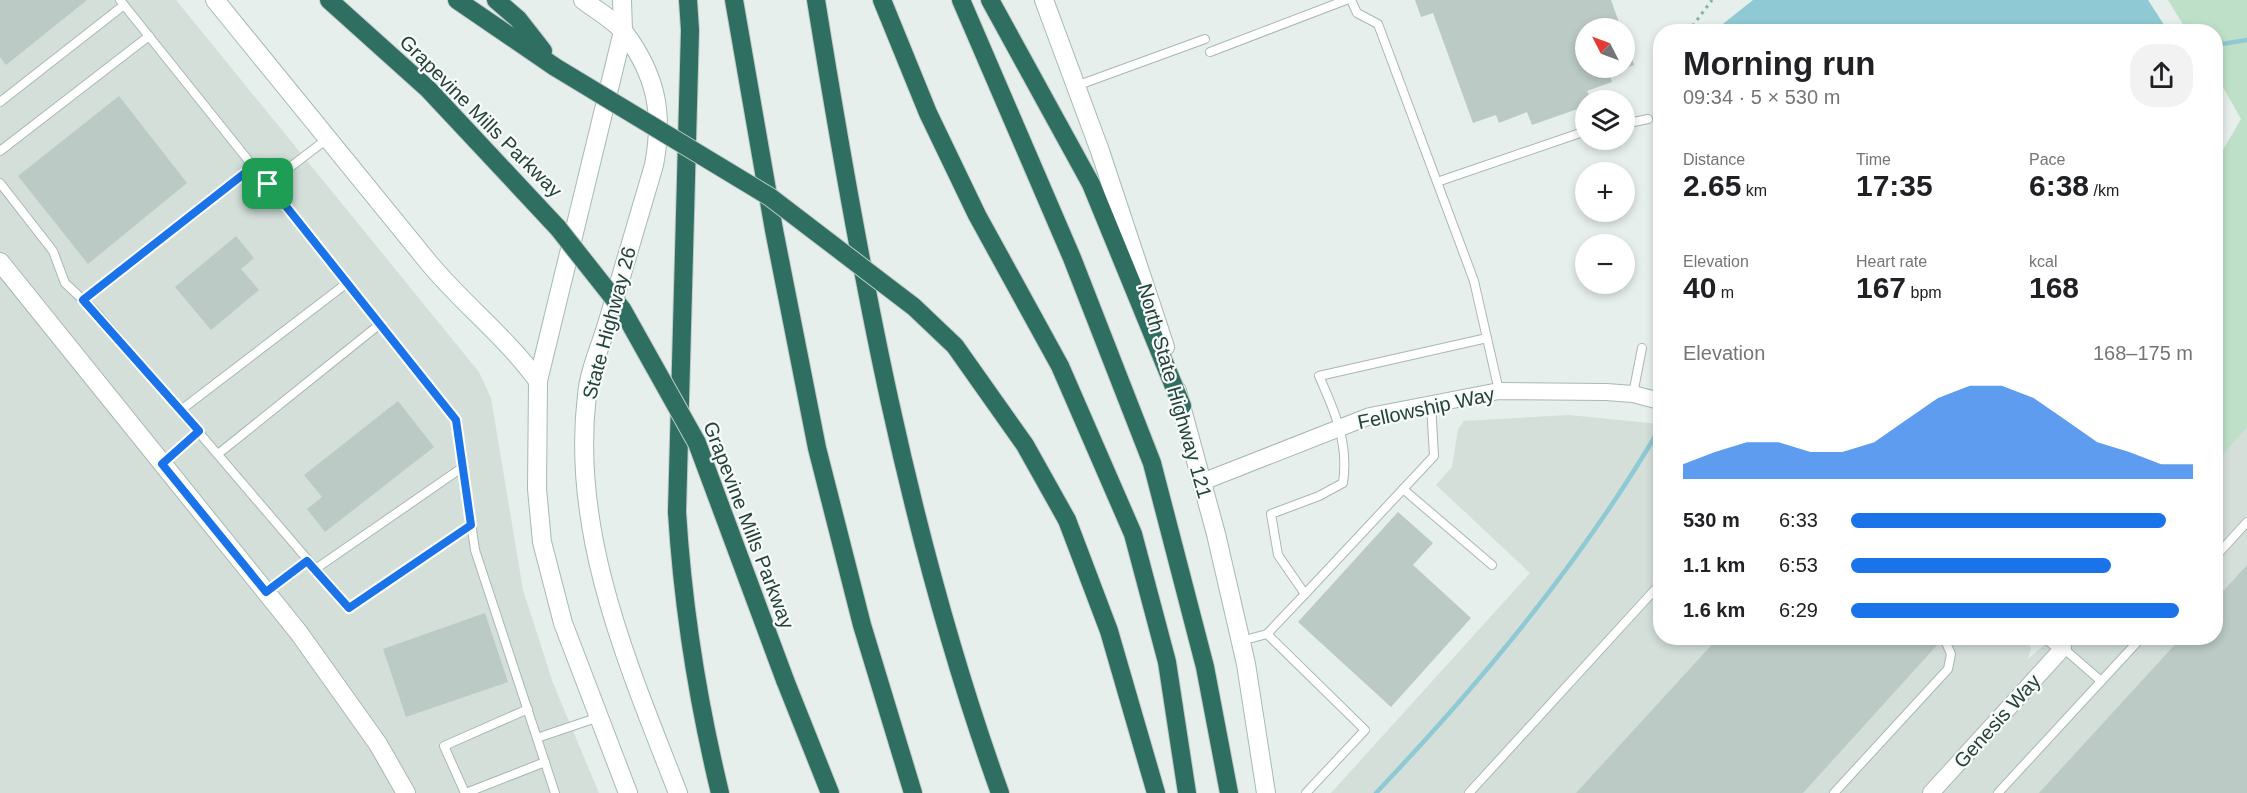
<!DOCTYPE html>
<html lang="en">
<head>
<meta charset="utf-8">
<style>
	:root { --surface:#fff; --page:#f2f2f2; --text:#202124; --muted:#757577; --accent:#1a73e8 }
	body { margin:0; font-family:Arial,sans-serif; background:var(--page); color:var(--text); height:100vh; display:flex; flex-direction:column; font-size:22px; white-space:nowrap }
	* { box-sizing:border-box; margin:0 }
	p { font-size:20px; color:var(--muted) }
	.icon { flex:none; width:33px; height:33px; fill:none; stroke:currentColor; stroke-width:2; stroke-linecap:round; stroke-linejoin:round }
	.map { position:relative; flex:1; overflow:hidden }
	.side { position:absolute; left:1653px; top:24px; width:570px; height:621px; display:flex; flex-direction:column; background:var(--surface); border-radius:24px; box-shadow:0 3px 9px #0003 }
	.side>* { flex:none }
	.needle { width:39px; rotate:312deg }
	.fabs { position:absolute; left:1575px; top:18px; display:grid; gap:12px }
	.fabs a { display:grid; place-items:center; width:60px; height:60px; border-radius:50%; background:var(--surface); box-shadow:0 3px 9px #0003; font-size:30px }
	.pin { position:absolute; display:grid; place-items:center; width:51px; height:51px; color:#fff; margin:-26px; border-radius:12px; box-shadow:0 3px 9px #0006 }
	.round { display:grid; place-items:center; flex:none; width:63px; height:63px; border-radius:24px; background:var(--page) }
	.headline { display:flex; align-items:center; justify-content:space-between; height:102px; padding:0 30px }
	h1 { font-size:33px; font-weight:700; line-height:45px }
	.figures { display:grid; grid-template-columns:repeat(3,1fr); gap:9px; height:102px; padding:6px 30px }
	.figures div { display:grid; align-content:center }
	.figures b { font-size:30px; font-weight:700 }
	.figures small { font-size:16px; font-weight:400 }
	.figures p { font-size:16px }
	.chart { height:168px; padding:12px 30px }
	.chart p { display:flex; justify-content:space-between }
	.chart svg { width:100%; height:108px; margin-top:6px; fill:var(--accent); opacity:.7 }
	ul { padding:0 30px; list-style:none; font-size:20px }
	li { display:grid; grid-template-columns:96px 72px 1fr; align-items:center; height:45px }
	li i { height:15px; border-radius:8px; background:var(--accent) }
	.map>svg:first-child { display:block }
</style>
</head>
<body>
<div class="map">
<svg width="2247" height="793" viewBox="0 0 2247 793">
	<rect width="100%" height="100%" fill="#e6efeb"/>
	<g fill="#d4dfda">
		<path d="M0,0H176L479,372L491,398L523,590L553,683L599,793H0Z"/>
		<path d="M1569,415L1660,424V638H2027L2031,649L2028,659L2052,638H2216V462L2247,428V793H1331L1530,573L1436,485L1452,467L1458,429L1464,421Z"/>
	</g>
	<path fill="#bfe0c8" d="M2168,0H2247V428L2216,462V162L2241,119L2216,75V32L2187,31Z"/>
	<path fill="#8ec9d4" d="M1753,0H2148L2168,31H1714Z"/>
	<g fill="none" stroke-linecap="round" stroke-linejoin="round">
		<g stroke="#8ec9d4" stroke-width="4.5">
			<path d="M2216,45L2247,40"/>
			<path d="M1376,793C1482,681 1582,561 1660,428"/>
		</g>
	</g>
	<g fill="#bbcac4">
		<path d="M0,0H87L6,65L0,57Z"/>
		<path d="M1415,0H1611L1621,28H1586V68H1624L1625,39L1634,65L1610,74L1612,82L1587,91L1591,100H1586V106L1532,125L1527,112L1499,123L1496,115L1473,123L1433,13L1421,17Z"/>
		<path d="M119,96L187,183L88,264L18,176Z"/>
		<path d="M236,236L254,258L241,269L259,290L211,330L175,287Z"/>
		<path d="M398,401L434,447L325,532L307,509L322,497L304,475Z"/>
		<path d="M1398,512L1433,543L1413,565L1471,618L1391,707L1298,622Z"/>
		<path d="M2247,565V793H2039L2181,638H2216V599Z"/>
		<path d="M485,613L508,682L406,717L383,649Z"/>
		<path d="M1718,638H1933L1939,643L1803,793H1576Z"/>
	</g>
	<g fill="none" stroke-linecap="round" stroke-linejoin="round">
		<defs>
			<g id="service">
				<path d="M120,0L456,420L475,550L555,793"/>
				<path d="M1351,0L1357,13L1378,24L1474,281L1499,391"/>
				<path d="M1210,52L1346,0"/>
				<path d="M1076,86L1205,39"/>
				<path d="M0,102L124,5"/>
				<path d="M1624,124L1648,119"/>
				<path d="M0,151L149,36"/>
				<path d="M1437,182L1586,131"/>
				<path d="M0,183L53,251L65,283L95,311L349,608L471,525"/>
				<path d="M268,184L327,139"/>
				<path d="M83,300L254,166"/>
				<path d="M1633,394L1642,348"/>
				<path d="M1431,404L1434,456L1305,594L1278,555L1271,514L1319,496L1343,483C1349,443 1335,412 1319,376L1487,338"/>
				<path d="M181,410L347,283"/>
				<path d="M218,454L380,324"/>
				<path d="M163,463L199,431"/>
				<path d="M1403,489L1492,565"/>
				<path d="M2216,556L2247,522"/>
				<path d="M314,570L463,467"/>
				<path d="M266,592L307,561"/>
				<path d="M1267,634L1305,594"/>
				<path d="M1241,641L1267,634L1365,730L1306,793"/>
				<path d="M2063,648L2101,681"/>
				<path d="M537,738L599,717"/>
				<path d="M465,793L444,746L528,709"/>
				<path d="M466,793L545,762"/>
				<path d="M1469,793L1660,584"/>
				<path d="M1834,793L1948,669L1951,654L1944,638"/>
				<path d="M1998,793L2141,638"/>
			</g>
			<g id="minor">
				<path d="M1202,482L1370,416L1499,391L1606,392L1633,394L1660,401"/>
				<path d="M1931,793L2063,648L2051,638"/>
			</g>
			<path id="tertiary" d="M0,262L299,633L378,744L406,793"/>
			<g id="secondary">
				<path d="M215,0L429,263C463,304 507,338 538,381"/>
				<path d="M583,0C596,10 614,20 624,32C656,75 664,113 654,165C639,217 623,269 608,321C601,345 589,371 587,395C570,534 629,667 678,793"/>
				<path d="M622,0L623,31L538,381L537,489L542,542L563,623L628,793"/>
				<path d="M1044,0L1100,151L1165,347"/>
				<path d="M1177,391L1216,534L1246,664L1266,793"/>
			</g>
			<g id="motorway">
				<path d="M329,0L428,89L558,228"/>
				<path d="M457,0L555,67"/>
				<path d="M496,0L518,19L543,51"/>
				<path d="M688,0L690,30L677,512C683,609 697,698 720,793"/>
				<path d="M734,0L774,230L817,448L862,625L913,793"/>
				<path d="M816,0C859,267 908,538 1000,793"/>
				<path d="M882,0L928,113L977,215L1060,366L1133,534L1167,662L1187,793"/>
				<path d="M961,0L1072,258L1152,463L1205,667L1229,793"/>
				<path d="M990,0L1091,184L1182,406"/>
				<path d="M1089,578L1109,631L1156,793"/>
				<path d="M785,680L830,793"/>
			</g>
		</defs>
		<use href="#service" stroke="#a8b8b2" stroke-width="10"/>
		<use href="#minor" stroke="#a8b8b2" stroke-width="18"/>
		<use href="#tertiary" stroke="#a8b8b2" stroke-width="20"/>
		<use href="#secondary" stroke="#a4bbb3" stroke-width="20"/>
		<use href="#motorway" stroke="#c2cac8" stroke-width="20"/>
		<g stroke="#86b3a5" stroke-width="3" stroke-dasharray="3 4.5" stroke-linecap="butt">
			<path d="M1688,32L1712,0"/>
			<path d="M1655,111L1660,105"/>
		</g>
		<use href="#service" stroke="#fff" stroke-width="8"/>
		<use href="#minor" stroke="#fff" stroke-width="16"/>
		<use href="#tertiary" stroke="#fff" stroke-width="18"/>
		<use href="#secondary" stroke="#fff" stroke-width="18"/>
		<use href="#motorway" stroke="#2f6f62" stroke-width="18"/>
		<defs>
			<g id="motorway-bridge">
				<path d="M555,67L770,197L914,307L955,346L1025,445L1067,520L1089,578"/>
				<path d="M558,228L622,309L697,443L785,680"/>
			</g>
		</defs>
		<use href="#motorway-bridge" stroke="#c2cac8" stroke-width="20" stroke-linecap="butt"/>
		<use href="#motorway-bridge" stroke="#2f6f62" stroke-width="18"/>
	</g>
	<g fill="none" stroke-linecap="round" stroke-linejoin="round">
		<defs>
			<path id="route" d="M254,166L456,420L471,525L349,608L307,561L266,592L162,464L199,431L83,300Z"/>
		</defs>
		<use href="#route" stroke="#fff" stroke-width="12"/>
		<use href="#route" stroke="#1a73e8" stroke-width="8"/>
	</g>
	<g text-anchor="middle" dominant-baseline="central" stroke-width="4.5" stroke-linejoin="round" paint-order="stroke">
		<g font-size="20" fill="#24423a" stroke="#f7fbf9">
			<text transform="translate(481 116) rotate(45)">Grapevine Mills Parkway</text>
			<text transform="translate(609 323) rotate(-75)">State Highway 26</text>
			<text transform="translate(1175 391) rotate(74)">North State Highway 121</text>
			<text transform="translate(1426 408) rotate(-12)">Fellowship Way</text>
			<text transform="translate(749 525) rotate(69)">Grapevine Mills Parkway</text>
			<text transform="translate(1997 721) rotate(-48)">Genesis Way</text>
		</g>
	</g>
</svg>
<div class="fabs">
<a><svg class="needle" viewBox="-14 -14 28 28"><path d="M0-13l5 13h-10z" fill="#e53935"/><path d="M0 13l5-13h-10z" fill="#757577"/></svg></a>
<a><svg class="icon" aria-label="layers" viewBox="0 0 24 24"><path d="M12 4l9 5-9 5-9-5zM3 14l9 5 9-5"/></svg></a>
<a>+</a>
<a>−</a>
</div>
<div class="pin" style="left:268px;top:184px;background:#1e9e55"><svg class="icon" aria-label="arrive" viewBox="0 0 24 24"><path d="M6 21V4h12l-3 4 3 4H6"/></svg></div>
<section class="side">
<div class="headline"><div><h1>Morning run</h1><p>09:34 · 5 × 530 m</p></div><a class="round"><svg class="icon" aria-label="share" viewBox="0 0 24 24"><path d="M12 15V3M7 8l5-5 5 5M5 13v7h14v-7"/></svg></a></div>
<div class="figures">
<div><p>Distance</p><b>2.65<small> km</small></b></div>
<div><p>Time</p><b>17:35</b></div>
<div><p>Pace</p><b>6:38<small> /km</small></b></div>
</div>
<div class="figures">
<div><p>Elevation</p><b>40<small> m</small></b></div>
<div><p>Heart rate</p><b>167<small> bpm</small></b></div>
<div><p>kcal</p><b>168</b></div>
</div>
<div class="chart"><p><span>Elevation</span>168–175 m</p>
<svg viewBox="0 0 160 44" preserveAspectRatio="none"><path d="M0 44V38L10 33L20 29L30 29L40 33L50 33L60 29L70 20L80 11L90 6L100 6L110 11L120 20L130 29L140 33L150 38L160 38V44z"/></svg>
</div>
<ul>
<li><b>530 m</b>6:33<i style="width:92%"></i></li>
<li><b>1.1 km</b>6:53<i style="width:76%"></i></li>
<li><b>1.6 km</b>6:29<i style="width:96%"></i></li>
</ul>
</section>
</div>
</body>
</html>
